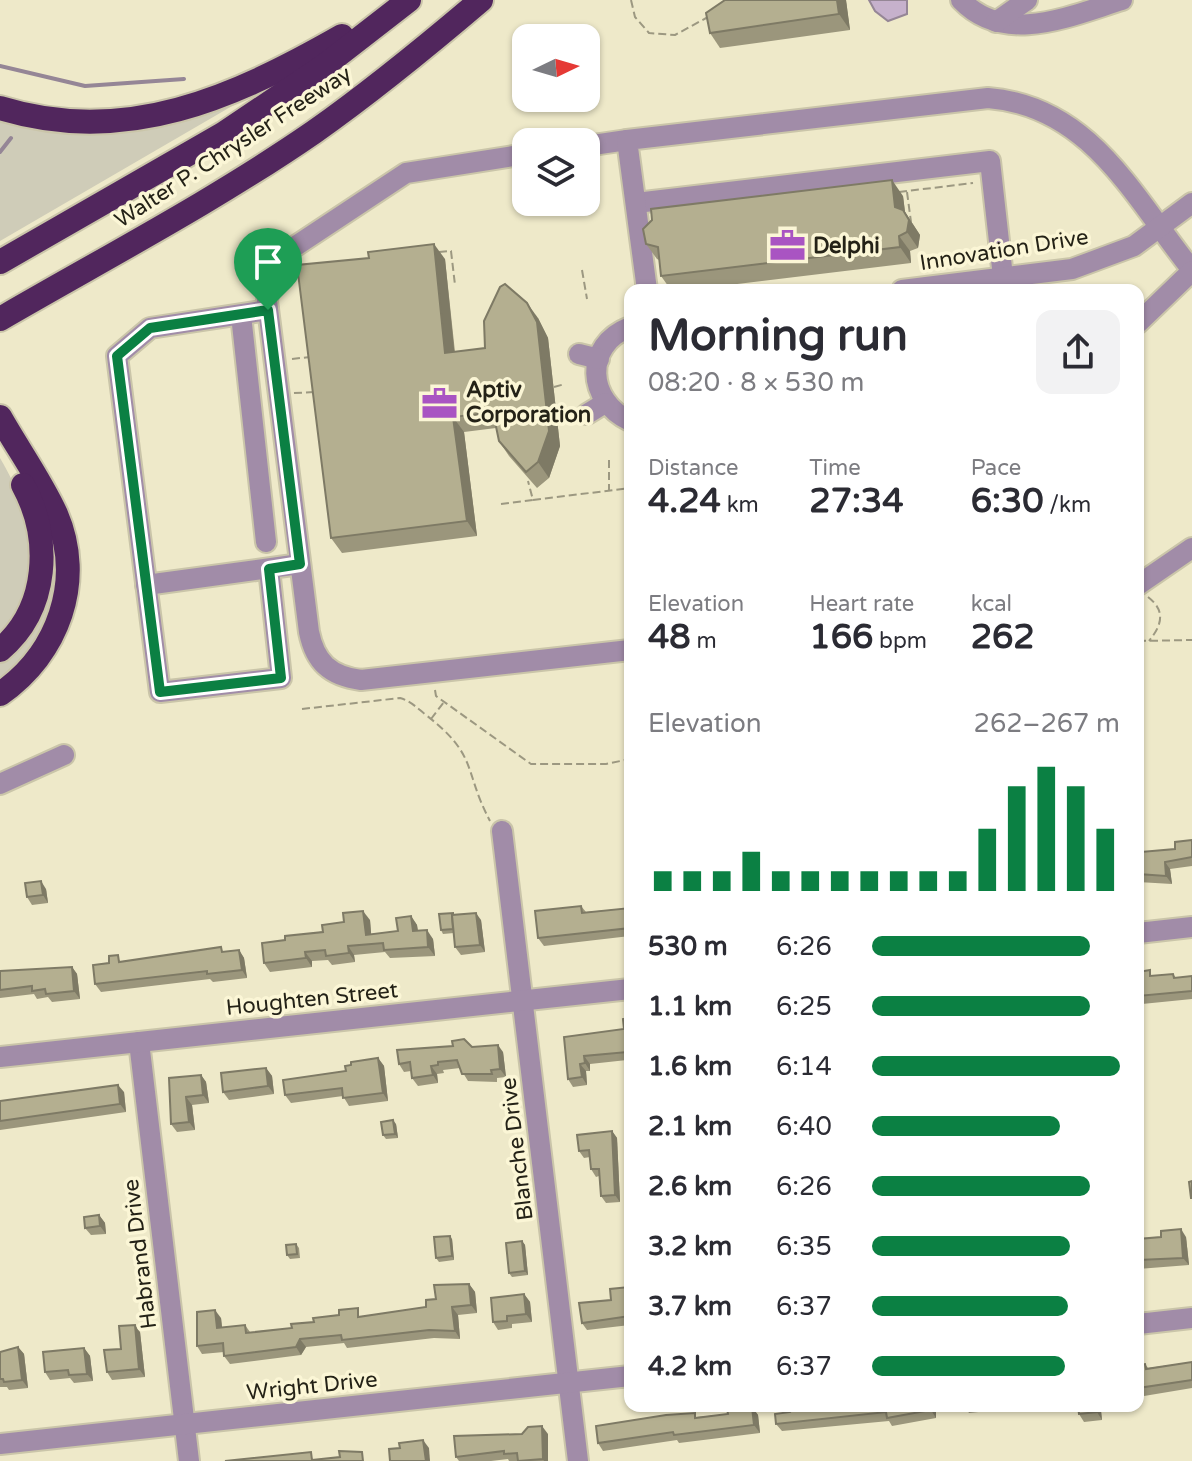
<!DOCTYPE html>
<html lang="en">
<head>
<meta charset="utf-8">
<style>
	:root { --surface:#fff; --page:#f2f2f3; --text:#2b2b33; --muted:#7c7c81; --accent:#0b8043 }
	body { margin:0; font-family:"Varela Round",sans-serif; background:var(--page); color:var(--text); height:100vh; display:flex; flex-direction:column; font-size:30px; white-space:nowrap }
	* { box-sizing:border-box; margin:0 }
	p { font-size:26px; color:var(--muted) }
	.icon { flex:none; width:44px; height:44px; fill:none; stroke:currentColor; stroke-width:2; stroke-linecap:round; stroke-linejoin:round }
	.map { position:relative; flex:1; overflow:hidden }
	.panel { position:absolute; left:624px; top:284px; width:520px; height:1128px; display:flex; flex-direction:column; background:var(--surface); border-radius:16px; box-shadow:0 2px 6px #0004 }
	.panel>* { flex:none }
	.needle { width:52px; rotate:85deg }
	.fabs { position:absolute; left:512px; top:24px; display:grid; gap:16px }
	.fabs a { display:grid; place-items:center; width:88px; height:88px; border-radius:16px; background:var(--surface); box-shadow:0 2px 6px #0004; font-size:40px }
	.pin { position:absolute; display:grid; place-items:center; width:68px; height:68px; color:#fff; margin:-82px -34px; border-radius:50% 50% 50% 0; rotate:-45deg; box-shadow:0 0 8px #0007 }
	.pin .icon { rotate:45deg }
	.round { display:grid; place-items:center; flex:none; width:84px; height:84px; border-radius:16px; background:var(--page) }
	.summary { display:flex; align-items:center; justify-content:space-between; height:136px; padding:0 24px }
	h1 { font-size:44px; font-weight:700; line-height:60px }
	.figures { display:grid; grid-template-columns:repeat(3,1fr); gap:12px; height:136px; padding:8px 24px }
	.figures div { display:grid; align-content:center }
	.figures b { font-size:34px; font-weight:700 }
	.figures small { font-size:22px; font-weight:400 }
	.figures p { font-size:22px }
	.chart { height:224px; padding:16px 24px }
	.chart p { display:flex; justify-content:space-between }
	.chart svg { width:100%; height:144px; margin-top:8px; stroke:var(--accent); stroke-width:6 }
	ul { padding:0 24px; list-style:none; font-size:26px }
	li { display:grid; grid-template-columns:128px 96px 1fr; align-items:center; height:60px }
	li i { height:20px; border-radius:10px; background:var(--accent) }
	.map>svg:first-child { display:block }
</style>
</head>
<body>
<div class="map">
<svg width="1192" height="1461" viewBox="0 0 1192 1461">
	<rect width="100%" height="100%" fill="#eee9c9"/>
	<g fill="#cfccb8">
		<path d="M238,98L239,102L0,241V114L27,121Z"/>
		<path d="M0,458C40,528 48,568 0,637Z"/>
		<path d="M49,567L58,568C54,621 38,647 0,684V663L15,648Z"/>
	</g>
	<path fill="#c6b1cc" stroke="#958696" stroke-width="2" d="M869,0H907V14L888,21L875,11Z"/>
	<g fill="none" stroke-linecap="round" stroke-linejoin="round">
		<g stroke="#958696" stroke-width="4">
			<path d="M0,66L85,86L184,79"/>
			<path d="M0,152L11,138"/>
		</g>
		<defs>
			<g id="minor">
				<path d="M961,0C1005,46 1070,16 1122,0"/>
				<path d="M996,22L1027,0"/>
				<path d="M586,146L627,140"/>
				<path d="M526,154L406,173L282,255L271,272L267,301L309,632C315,662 330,676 361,680L630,650"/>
				<path d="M636,203L990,161L1003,277"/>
				<path d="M647,290L627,140L988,98C1091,106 1134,198 1192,270"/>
				<path d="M902,290L1072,269L1134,246L1192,203"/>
				<path d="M268,310L150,328L117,356L160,692L281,678L269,569"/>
				<path d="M241,315L266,542"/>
				<path d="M1138,323L1192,271"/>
				<path d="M630,327C583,345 587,401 630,421"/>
				<path d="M579,354L599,359"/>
				<path d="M587,414L605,403"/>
				<path d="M146,585L300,564"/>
				<path d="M1138,585L1192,548"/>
				<path d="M0,784L64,755"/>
				<path d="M502,831L578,1461"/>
				<path d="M1138,933L1192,927"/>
				<path d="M139,1042L189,1461"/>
				<path d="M0,1057L630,989"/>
				<path d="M1138,1324L1192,1318"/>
				<path d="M0,1444L630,1376"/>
			</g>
			<g id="highway">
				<path d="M0,108C126,147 235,97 342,36"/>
				<path d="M0,262L223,134L324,66L409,0"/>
				<path d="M0,319C105,258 214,201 314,132C372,91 427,46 481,0"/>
				<path d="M0,417C18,449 41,481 56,514C85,581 58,654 0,694"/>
				<path d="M0,650C49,609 52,538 23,485"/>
			</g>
		</defs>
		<use href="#minor" stroke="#cac5a9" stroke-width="24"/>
		<use href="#highway" stroke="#cac5a9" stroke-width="28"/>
		<g stroke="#9c9881" stroke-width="2" stroke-dasharray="8 4" stroke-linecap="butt">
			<path d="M631,0L635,17L649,33L675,35L708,17"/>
			<path d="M899,192L973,183"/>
			<path d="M907,192L911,222"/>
			<path d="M439,252L451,251L455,285"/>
			<path d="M582,270L587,299"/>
			<path d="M842,289V290"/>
			<path d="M292,359L310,357"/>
			<path d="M554,387L565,384"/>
			<path d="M294,393L316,392"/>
			<path d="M609,460V490"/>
			<path d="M533,500L630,488"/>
			<path d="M501,504L533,500L528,481"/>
			<path d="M1148,597C1166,611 1162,625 1149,641"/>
			<path d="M1138,641L1192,640"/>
			<path d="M435,690L436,696L531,764H606L630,759"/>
			<path d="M302,709L400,698C411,701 417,708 426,715C479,756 463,770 490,821"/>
			<path d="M431,719L444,702"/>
		</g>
		<use href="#minor" stroke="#a18ca8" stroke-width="20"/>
		<use href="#highway" stroke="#51265d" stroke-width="24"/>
	</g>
	<g fill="#9b967c">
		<path d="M725,0H846L850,30L720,48L710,33Z"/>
		<path d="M903,196L905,212L920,235L918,248L910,251L911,263L688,290H671L661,276L659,260L657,259L646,244Z"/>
		<path d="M445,259L455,352L485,348L538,318L548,338L560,446L549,478L537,488L509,456L499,441L496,428L464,432L477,536L342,553L331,538Z"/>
		<path d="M1192,840V866L1170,869L1172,884L1138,882V847H1140L1144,852L1175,849Z"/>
		<path d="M46,889L48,903L32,905L27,897Z"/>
		<path d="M581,906L586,912L630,908V936L544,946L538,938Z"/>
		<path d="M454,915L481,920L485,952L461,955L455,947L454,933L443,934L441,930Z"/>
		<path d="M411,916L417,925L418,931L433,939L435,956L390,958L385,952L354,955L355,962L332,965L328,960L312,961V967L270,972L264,963L285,940L370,920L371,934L398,931Z"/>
		<path d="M239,950L244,958L247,978L213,982L210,979L101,992L95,984L123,961Z"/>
		<path d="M72,967L77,974L80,999L52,1002L48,997L37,999L34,994L0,998V971Z"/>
		<path d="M1138,972L1153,976L1173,974L1176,978L1192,976V999L1142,1004L1138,999Z"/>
		<path d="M630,1018V1064L627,1060L590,1064V1071H586L587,1085L573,1087L568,1079L564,1037L624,1029Z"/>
		<path d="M472,1047L503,1052L506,1077L497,1078V1082L468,1081L460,1068L443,1070L444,1073L437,1074L438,1083L418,1086L412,1078L411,1071L404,1072L399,1064Z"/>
		<path d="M378,1058L384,1066L388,1101L349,1106L343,1096L291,1103L285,1095Z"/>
		<path d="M266,1068L272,1076L274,1094L229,1100L223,1092Z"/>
		<path d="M201,1075L206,1082L209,1103L192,1105L195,1130L177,1132L171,1124L169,1078Z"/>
		<path d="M124,1092L126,1112L0,1130V1101Z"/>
		<path d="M396,1124L398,1138L386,1139L383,1135Z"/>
		<path d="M612,1131L617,1138L620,1202L606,1203L601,1196L599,1176L596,1177L591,1169L590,1157L584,1158L579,1151Z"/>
		<path d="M99,1215L105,1223L106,1234L91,1235L85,1228Z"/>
		<path d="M1186,1237L1189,1265L1138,1269V1239Z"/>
		<path d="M452,1239L454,1260L439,1262L436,1258Z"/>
		<path d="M522,1241L525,1245L528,1275L512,1277L509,1273Z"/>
		<path d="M296,1244L299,1248L300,1258L290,1259L287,1255Z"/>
		<path d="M469,1284L475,1292L477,1313L458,1315L460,1339L434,1338L347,1348L344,1343L306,1347L301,1355L230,1364L224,1356V1352L202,1354L197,1346L221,1318L222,1328L245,1325L250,1332L292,1328L426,1307L436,1299Z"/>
		<path d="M629,1287L630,1325L587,1330L582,1323L611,1300Z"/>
		<path d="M524,1294L530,1302L532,1322L512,1324V1328L498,1330L493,1322Z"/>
		<path d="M140,1332L145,1377L112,1380L107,1372L121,1349Z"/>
		<path d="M18,1347L24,1354L28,1388L9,1390L7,1387H0V1352Z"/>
		<path d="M84,1348L90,1356L93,1381L74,1383L70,1378L50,1380L45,1372Z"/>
		<path d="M1192,1362V1388L1138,1397V1365L1145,1364L1148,1368Z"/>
		<path d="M789,1406H1035L969,1413L966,1408L936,1412V1418L892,1426L889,1421L782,1431L776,1424L790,1412Z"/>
		<path d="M1064,1406H1119V1409L1101,1411L1102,1420L1084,1422L1079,1414L1078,1409L1066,1410Z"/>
		<path d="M752,1407L758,1415L760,1433L679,1443L677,1440L603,1451L598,1443L697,1417L728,1414Z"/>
		<path d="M548,1434V1461H509L508,1459L491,1461H459L456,1457Z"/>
	</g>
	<g fill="#7e7a65">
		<path d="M837,0H846L850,30L839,14Z"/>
		<path d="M892,180L903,196L905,212L920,235L918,248L907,232L895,207Z"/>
		<path d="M899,236L910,251L911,263L900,247Z"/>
		<path d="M434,244L445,259L456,368L445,353Z"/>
		<path d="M527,303L538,318L548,338L560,446L549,478L538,462Z"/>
		<path d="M453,417L464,432L477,536L467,521Z"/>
		<path d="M1165,862L1170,869L1172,884L1166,876Z"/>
		<path d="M41,881L46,889L48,903L43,895Z"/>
		<path d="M363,911L370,920L372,944L366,935Z"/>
		<path d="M476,913L481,920L485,952L480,945Z"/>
		<path d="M411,916L417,925L419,940L413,931Z"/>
		<path d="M427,930L433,939L435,956L428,947Z"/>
		<path d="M348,946L354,955L355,962L349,953Z"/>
		<path d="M239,950L244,958L247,978L242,970Z"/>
		<path d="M305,952L312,961V967L306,958Z"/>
		<path d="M72,967L77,974L80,999L74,991Z"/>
		<path d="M498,1045L503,1052L506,1077L500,1069Z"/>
		<path d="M584,1056L590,1064V1071L585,1063Z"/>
		<path d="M378,1058L384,1066L388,1101L383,1093Z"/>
		<path d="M580,1064L586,1071L587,1085L582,1077Z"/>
		<path d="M431,1066L437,1074L438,1083L433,1075Z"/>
		<path d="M266,1068L272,1076L274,1094L268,1086Z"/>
		<path d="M201,1075L206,1082L209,1103L203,1095Z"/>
		<path d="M118,1085L124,1092L126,1112L120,1104Z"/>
		<path d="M186,1097L192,1105L195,1130L189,1122Z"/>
		<path d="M393,1120L396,1124L398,1138L395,1134Z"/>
		<path d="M612,1131L617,1138L620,1202L615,1195Z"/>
		<path d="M99,1215L105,1223L106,1234L100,1226Z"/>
		<path d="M1181,1229L1186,1237L1189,1265L1183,1258Z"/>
		<path d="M450,1236L452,1239L454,1260L452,1256Z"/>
		<path d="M522,1241L525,1245L528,1275L525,1271Z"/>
		<path d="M469,1284L475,1292L477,1313L471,1305Z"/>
		<path d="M524,1294L530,1302L532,1322L526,1314Z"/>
		<path d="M452,1307L458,1315L460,1339L455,1331Z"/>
		<path d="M215,1310L221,1318L223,1336L217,1328Z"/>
		<path d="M135,1325L140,1332L145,1377L139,1369Z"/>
		<path d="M300,1339L306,1347L301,1355L296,1347Z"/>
		<path d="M18,1347L24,1354L28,1388L22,1380Z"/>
		<path d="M84,1348L90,1356L93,1381L87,1374Z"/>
		<path d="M931,1406L936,1412V1418L931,1410Z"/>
		<path d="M1096,1406H1098L1101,1411L1102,1420L1097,1412Z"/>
		<path d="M752,1407L758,1415L760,1433L754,1425Z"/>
		<path d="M542,1426L548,1434V1461H544L543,1459Z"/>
		<path d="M423,1440L429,1448L430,1461H426Z"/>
	</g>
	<g fill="#b4af90" stroke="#7e7a65" stroke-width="2">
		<path d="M725,0H837L839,14L710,33L706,13Z"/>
		<path d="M892,180L895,207L903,210L909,220L907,232L899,236L900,247L661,276L658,247L646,244L643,229L652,220L651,209Z"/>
		<path d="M434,244L445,353L485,348L484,321L500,287L505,284L527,303L537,322L549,431L538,462L526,472L499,441L493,412L453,417L467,521L331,538L297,265L369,258L368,252Z"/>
		<path d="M1192,840V857L1165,862L1166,876L1138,874V847H1140L1141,852L1175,849V842Z"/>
		<path d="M41,881L43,895L27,897L25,883Z"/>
		<path d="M581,906L582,913L630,908V928L538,938L535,911Z"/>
		<path d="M363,911L366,935L398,931L396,918L411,916L413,931L427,930L428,947L384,950L383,943L348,946L349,953L326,956L325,950L305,952L306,958L264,963L262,943L285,940V936L323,932L322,925L344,922L343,913Z"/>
		<path d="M453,913V915H452L453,929L441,930L439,914Z"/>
		<path d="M476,913L480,945L455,947L452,915Z"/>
		<path d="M221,947L222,952L239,950L242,970L207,974V971L95,984L93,965L109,963V956L118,955L119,962Z"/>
		<path d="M72,967L74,991L46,994L45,989L32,991V986L0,990V971Z"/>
		<path d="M1150,970V976L1173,974L1174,978L1192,976V991L1138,996V972Z"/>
		<path d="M630,1018V1061H628L627,1052L584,1056L585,1063L580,1064L582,1077L568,1079L564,1037L624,1029L623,1019Z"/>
		<path d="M464,1039L472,1047L498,1045L500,1069L491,1070L492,1074H462L457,1060L438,1062V1065L431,1066L433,1075L412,1078L410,1062L399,1064L397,1050L453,1046L452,1041Z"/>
		<path d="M378,1058L383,1093L343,1098L342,1088L285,1095L283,1080L346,1071L345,1066L351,1065V1062Z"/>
		<path d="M266,1068L268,1086L223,1092L221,1073Z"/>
		<path d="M201,1075L203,1095L186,1097L189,1122L171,1124L169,1078Z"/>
		<path d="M118,1085L120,1104L0,1121V1101Z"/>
		<path d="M393,1120L395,1134L383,1135L381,1122Z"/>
		<path d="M612,1131L615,1195L601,1196L599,1169H591L589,1150L579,1151L577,1135Z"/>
		<path d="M1192,1181V1198H1191L1189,1182Z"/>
		<path d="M99,1215L100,1226L85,1228L84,1217Z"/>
		<path d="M1181,1229L1183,1258L1138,1260V1239L1161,1237V1231Z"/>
		<path d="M450,1236L452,1256L436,1258L434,1237Z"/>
		<path d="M522,1241L525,1271L509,1273L506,1243Z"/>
		<path d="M296,1244L297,1254L287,1255L286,1245Z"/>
		<path d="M469,1284L471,1305L452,1307L455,1331L429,1330L342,1340L341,1335L300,1339L296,1347L224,1356L223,1343L197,1346V1312L215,1310L217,1328L245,1325L246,1333L292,1328L291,1324L314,1322L313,1318L339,1315V1310L358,1308V1317L426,1307V1300L436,1299L434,1285Z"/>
		<path d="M629,1287L630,1316L582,1323L579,1303L611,1300L610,1289Z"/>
		<path d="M524,1294L526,1314L507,1316V1321L493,1322L491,1298Z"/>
		<path d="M135,1325L139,1369L107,1372L104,1350L121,1349L119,1326Z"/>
		<path d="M18,1347L22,1380L4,1382L3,1379H0V1352Z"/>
		<path d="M84,1348L87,1374L69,1375L68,1370L45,1372L43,1352Z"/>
		<path d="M1192,1362V1380L1138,1388V1365L1145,1364L1146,1369Z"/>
		<path d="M789,1406H931V1410L887,1418L886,1412L776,1424L775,1414L790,1412Z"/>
		<path d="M1078,1406H1096L1097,1412L1079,1414Z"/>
		<path d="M752,1407L754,1425L674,1435L673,1432L598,1443L596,1426L666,1415L695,1413V1418L728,1414L727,1409Z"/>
		<path d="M542,1426L543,1459L518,1461L517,1453L504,1454V1451L456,1457L454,1436L522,1434L528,1427Z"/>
		<path d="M423,1440L426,1461H390L389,1449L400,1448L399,1443Z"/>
		<path d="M339,1451L362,1452L363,1461H225L311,1452L312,1460L340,1457Z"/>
	</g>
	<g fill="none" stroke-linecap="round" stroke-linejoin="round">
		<defs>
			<path id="route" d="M268,310L300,564L269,569L281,678L160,692L117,356L150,328Z"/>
		</defs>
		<use href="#route" stroke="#fff" stroke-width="16"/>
		<use href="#route" stroke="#0b8043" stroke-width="10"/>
	</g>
	<defs>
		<symbol id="office-bare" viewBox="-9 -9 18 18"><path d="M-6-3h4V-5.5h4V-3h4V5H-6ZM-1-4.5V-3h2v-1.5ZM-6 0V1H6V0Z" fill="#a954c2" stroke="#fbf6d6" stroke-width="2.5" paint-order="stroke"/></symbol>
	</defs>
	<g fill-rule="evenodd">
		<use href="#office-bare" x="762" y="220" width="51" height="51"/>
		<use href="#office-bare" x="414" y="378" width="51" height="51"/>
	</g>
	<g text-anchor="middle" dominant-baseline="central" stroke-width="7" stroke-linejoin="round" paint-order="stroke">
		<g font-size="22" fill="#242217" stroke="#fbf6d6">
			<text transform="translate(233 147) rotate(-33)">Walter P. Chrysler Freeway</text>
			<text transform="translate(1004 250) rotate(-9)">Innovation Drive</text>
			<text transform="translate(312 999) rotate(-6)">Houghten Street</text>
			<text transform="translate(517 1149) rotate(-97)">Blanche Drive</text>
			<text transform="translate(140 1254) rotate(-97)">Habrand Drive</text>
			<text transform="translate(312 1386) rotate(-6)">Wright Drive</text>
		</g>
		<g font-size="22" font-weight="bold" fill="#242217" stroke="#fbf6d6" text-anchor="start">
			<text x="813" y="246">Delphi</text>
			<text x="466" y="390">Aptiv<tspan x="466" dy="25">Corporation</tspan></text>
		</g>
	</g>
</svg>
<div class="fabs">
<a><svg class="needle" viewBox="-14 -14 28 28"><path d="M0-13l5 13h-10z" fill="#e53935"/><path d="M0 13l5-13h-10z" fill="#7c7c81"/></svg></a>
<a><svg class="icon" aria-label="layers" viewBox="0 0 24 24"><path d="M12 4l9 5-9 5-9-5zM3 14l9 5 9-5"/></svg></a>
</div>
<div class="pin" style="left:268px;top:310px;background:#1e9e55"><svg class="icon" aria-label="arrive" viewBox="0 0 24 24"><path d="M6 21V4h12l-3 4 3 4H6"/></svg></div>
<section class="panel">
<div class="summary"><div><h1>Morning run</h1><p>08:20 · 8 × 530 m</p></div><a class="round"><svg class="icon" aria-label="share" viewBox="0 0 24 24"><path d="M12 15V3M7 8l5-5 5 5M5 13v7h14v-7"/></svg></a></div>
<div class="figures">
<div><p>Distance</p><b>4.24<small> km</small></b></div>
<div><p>Time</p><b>27:34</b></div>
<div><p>Pace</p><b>6:30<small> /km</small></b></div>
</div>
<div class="figures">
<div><p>Elevation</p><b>48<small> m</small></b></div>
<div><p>Heart rate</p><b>166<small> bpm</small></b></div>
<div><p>kcal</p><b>262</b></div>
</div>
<div class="chart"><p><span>Elevation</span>262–267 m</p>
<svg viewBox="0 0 160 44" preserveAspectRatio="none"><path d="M5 44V38M15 44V38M25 44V38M35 44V32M45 44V38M55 44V38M65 44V38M75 44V38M85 44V38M95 44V38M105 44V38M115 44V25M125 44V12M135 44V6M145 44V12M155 44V25"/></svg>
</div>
<ul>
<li><b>530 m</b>6:26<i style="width:88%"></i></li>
<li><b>1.1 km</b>6:25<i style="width:88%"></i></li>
<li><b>1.6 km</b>6:14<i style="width:100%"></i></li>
<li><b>2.1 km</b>6:40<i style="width:76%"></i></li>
<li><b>2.6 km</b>6:26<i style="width:88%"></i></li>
<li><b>3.2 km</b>6:35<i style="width:80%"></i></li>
<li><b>3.7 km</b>6:37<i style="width:79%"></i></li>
<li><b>4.2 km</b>6:37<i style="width:78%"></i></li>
</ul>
</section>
</div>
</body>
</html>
